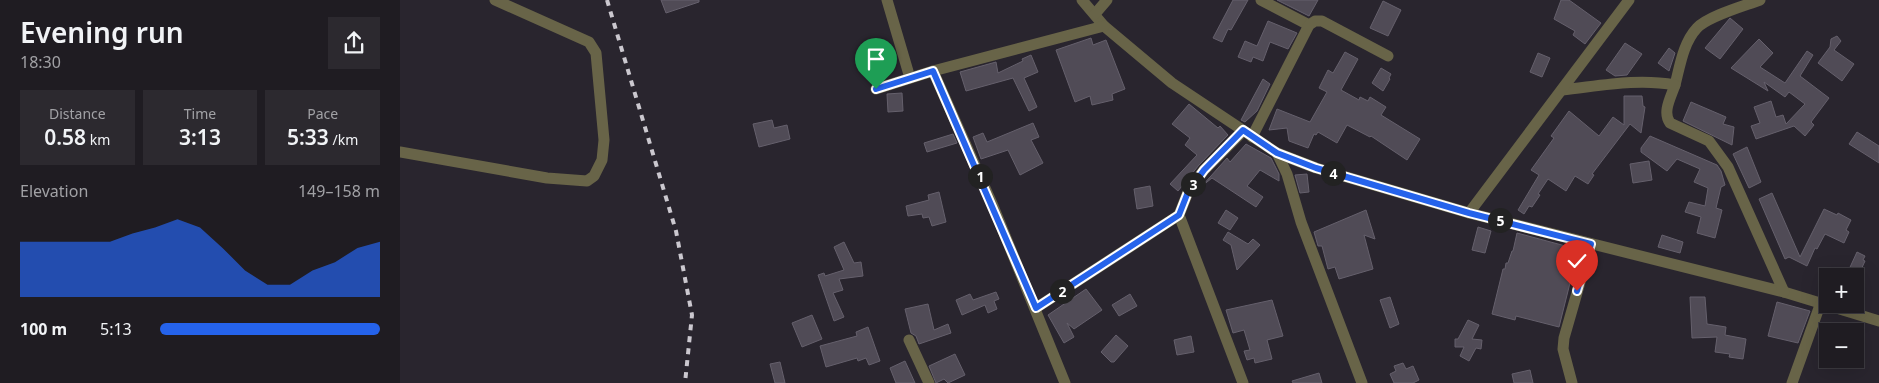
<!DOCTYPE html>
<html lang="en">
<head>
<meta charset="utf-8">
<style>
	:root { --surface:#1f1c22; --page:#2c292f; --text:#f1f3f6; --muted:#a1a1a5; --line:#3c3a40; --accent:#2563eb }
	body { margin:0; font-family:"Noto Sans",sans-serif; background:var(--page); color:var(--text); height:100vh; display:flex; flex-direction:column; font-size:19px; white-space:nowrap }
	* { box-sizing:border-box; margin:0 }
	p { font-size:16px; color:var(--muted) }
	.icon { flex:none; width:28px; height:28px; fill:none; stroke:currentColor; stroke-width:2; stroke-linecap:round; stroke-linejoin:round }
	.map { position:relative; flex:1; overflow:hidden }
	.panel { display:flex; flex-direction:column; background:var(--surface); width:400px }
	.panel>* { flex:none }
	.tools { position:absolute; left:1419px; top:268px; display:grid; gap:10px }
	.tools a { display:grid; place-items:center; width:45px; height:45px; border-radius:0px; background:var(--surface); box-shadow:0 5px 20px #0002,0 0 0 1px var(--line); font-size:25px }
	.pin { position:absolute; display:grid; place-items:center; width:42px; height:42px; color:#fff; margin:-51px -21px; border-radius:50% 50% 50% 0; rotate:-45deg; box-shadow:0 0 5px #0007 }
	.pin .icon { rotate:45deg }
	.km { position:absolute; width:25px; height:25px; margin:-12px; border-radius:50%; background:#222; color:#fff; font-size:14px; line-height:25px; text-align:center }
	.round { display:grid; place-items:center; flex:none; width:52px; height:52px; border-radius:0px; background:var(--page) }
	.summary { display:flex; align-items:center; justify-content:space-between; height:85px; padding:0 20px }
	h1 { font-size:28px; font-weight:600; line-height:38px }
	.metrics { display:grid; grid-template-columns:repeat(3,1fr); gap:8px; height:85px; padding:5px 20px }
	.metrics div { display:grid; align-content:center; border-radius:0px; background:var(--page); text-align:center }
	.metrics b { font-size:21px; font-weight:600 }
	.metrics small { font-size:14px; font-weight:400 }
	.metrics p { font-size:14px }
	.chart { height:140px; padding:10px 20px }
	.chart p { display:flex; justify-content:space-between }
	.chart svg { width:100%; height:90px; margin-top:5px; fill:var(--accent); opacity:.7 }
	ul { padding:0 20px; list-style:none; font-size:16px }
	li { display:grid; grid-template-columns:80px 60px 1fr; align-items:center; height:38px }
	li i { height:12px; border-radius:6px; background:var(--accent) }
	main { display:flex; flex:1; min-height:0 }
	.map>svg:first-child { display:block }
</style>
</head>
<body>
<main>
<section class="panel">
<div class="summary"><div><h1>Evening run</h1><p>18:30</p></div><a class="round"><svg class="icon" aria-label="share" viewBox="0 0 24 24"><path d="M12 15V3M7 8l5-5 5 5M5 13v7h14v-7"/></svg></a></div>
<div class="metrics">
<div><p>Distance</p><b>0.58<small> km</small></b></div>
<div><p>Time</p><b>3:13</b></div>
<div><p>Pace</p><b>5:33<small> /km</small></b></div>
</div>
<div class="chart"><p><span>Elevation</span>149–158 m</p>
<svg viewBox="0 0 160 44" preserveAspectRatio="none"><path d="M0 44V17L10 17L20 17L30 17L40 17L50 13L60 10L70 6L80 10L90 20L100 31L110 38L120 38L130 31L140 27L150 20L160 17V44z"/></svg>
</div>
<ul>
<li><b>100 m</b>5:13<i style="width:100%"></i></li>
</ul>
</section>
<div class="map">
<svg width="1479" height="383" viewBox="0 0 1479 383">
	<rect width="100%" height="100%" fill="#29252e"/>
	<g fill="#504b56" stroke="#65606c">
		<path d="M261,0H299V2L266,13Z"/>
		<path d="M833,0H848L831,30L828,29L822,42L813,38Z"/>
		<path d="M877,0H918L909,16Z"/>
		<path d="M1161,0H1169L1201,23L1185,44L1173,35L1175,31L1154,19Z"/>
		<path d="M983,1L1001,10L988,36L970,28Z"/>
		<path d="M1330,18L1343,29L1320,59L1305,48Z"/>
		<path d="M868,21L897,33L888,49L870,42L863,61L853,57L851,62L838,57L845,41L857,46Z"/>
		<path d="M1437,36L1441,41L1434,50L1454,64L1442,81L1418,63L1430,47L1431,39Z"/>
		<path d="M691,38L693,45L706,40L725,89L712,94L713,100L692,105L690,96L675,102L656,50Z"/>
		<path d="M1359,39L1373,53L1360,67L1385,83L1407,51L1413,55L1400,76L1429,98L1411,122L1414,125L1405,136L1394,126L1356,139L1351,126L1360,123L1354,107L1371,101L1376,117L1383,115L1386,124L1405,104L1389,92L1385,97L1364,82L1368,91L1331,68Z"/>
		<path d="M1225,43L1242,54L1227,75L1215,76L1206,70Z"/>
		<path d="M1269,48L1275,53L1269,71L1258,63Z"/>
		<path d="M945,52L958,59L941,90L959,100L960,97L968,101L970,97L986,107L981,115L1020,139L1007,160L971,136L970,137L947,125L937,143L918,132L916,135L914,134L908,148L889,141L887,128L869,130L877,109L910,122L927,92L919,88L928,70L933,73Z"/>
		<path d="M1138,53L1150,58L1142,77L1130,72Z"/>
		<path d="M631,55L638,72L624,78L637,107L629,111L613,78L566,91L560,72L596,62L598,73L623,61L622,59Z"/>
		<path d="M981,68L991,74L989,78L990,79L983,91L972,83Z"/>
		<path d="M863,79L870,84L857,111L845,122L841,120Z"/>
		<path d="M502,93L503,111L488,112L487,94Z"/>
		<path d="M1224,96H1242L1243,106L1245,107L1241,133L1230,124L1192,174L1194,175L1188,184L1175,176L1166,191L1148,179L1138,194L1140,195L1132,207L1129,206L1124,214L1118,210L1139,175L1131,170L1154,138L1151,136L1169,111L1199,136L1213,117L1224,125Z"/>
		<path d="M1291,102L1326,117L1323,124L1334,127L1332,145L1283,121Z"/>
		<path d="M789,104L818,128L820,126L828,135L799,165L778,191L770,184L797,155L785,145L790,138L772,124Z"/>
		<path d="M372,120L374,128L387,125L390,139L359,147L353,124Z"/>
		<path d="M633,123L639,137L631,140L643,163L620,175L608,150L581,159L573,137L583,133L587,142Z"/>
		<path d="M1457,132L1479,146V163L1449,144Z"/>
		<path d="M553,134L557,143L527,152L524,143Z"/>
		<path d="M1250,136L1317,165L1321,171L1325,185L1321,187L1316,208L1322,210L1315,238L1297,233L1301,217L1285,212L1289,202L1305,206L1308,188L1294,182L1300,169L1277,159L1267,171L1241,152V148Z"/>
		<path d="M846,144L871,158L879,174V181L860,170L847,186L863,197L856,207L812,178L802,186L827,158L830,162Z"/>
		<path d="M1347,147L1361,182L1349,188L1333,154Z"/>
		<path d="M1249,161L1252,180L1233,183L1230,164Z"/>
		<path d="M907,174L909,192L900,193L895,175Z"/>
		<path d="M750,186L753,206L737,209L734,189Z"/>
		<path d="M539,192L546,222L532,226L529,217L523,218L522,214L508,216L506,206L529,200L528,195Z"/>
		<path d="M1372,193L1400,257L1424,209L1437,215L1438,213L1451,220L1446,230L1449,232L1444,243L1425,234L1417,249L1415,248L1407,266L1389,257L1385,259L1359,199Z"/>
		<path d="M826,210L838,218L830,230L818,223Z"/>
		<path d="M966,210L975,239L964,235L973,269L939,279L935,267L928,269L922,246H918L914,232Z"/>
		<path d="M1078,227L1091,231L1085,253L1072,250Z"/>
		<path d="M828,232L848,244L853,239L860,245L837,270L831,245L823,240Z"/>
		<path d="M1117,233L1173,248L1167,270L1173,271L1159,327L1116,316L1115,320L1092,314L1103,269H1105L1106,263H1108L1112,251H1113Z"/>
		<path d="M1262,235L1283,242L1280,253L1258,247Z"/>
		<path d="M444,242L454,263L461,262L463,276L439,279L443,290L433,293L444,317L434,321L418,275L424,273L425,276L444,270L434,247Z"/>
		<path d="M1457,252L1465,256L1463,260L1465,261L1460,272L1455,278L1446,276Z"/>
		<path d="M686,289L702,310L674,329L667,323L674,337L664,343L648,315Z"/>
		<path d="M596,292L599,299L594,301L597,309L588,313L585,305L562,315L556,300L570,294L573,300Z"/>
		<path d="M730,294L737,306L719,316L712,305Z"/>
		<path d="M990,297L999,324L990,328L980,300Z"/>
		<path d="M1290,297H1305L1307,324L1326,327L1325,335L1346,339L1343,359L1329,357L1330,354L1315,352L1317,337L1292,338Z"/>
		<path d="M872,300L883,336L867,340L872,359L855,363L854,358L847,360L844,351L850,350L844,330L833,333L826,310Z"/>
		<path d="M1377,302L1410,311L1398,343L1368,336Z"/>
		<path d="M528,304L534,330L548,324L551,333L519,344L516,336L511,333L505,309Z"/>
		<path d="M412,315L422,339L402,347L392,323Z"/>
		<path d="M1068,320L1079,325L1072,339L1082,340L1081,349L1076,348L1069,361L1060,356L1064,347H1055V339H1058Z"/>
		<path d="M468,327L480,361L469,365L466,358L458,361L457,358L426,367L420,346L457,336L456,332Z"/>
		<path d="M716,335L728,346L714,362H711L701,352Z"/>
		<path d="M791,336L794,352L777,355L774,340Z"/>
		<path d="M555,354L565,375L548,383L544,379L536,383L529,366Z"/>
		<path d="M505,361L515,383H496L490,368Z"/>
		<path d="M380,362L385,383H375L370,364Z"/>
		<path d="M1003,363L1006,369L1013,366L1019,380L1013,383H994L990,374L996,371L994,366Z"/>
		<path d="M1130,370L1133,383H1114L1112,374Z"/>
		<path d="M919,373L922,383H893L892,381Z"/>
	</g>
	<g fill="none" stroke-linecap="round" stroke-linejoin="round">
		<g stroke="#686448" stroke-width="11">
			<path d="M487,0L510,78"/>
			<path d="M682,0L704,26L772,83L877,153L916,168L1069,213L1384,292L1479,321"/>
			<path d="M861,0L909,25"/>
			<path d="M695,14L707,0"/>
			<path d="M533,71L593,206L665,383"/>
			<path d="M1275,85C1280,66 1283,43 1297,28C1308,16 1344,6 1360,0"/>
			<path d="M476,89L533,71L704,26"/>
			<path d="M1162,90C1200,86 1237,78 1275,85C1271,97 1262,112 1270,123L1309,141L1328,167L1384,292"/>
			<path d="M852,137L909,25L915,21H922L988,56"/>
			<path d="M0,152L147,178L187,181L194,176L202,160L204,140L196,53L189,42L95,0"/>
			<path d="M877,153L887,174L901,222L962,383"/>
			<path d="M1069,213L1229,0"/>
			<path d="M779,215L843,383"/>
			<path d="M636,308L779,215L788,192L804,170L843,131"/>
			<path d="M509,340L529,383"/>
			<path d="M1172,383L1163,349L1164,338L1191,244"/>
			<path d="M1392,383L1420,305"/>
		</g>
		<path stroke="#cbc8cf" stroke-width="4" stroke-dasharray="6 6" stroke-linecap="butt" d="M207,0L276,231L292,315L285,383"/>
	</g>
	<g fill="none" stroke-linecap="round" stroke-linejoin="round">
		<defs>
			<path id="route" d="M476,89L533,71L636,308L779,215L788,192L804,170L843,130L877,153L916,168L1069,213L1191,244L1177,291"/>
		</defs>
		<use href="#route" stroke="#fff" stroke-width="10"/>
		<use href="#route" stroke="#2563eb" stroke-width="6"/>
	</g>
</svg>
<div class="tools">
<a>+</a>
<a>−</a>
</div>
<div class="pin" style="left:476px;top:89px;background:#1e9e55"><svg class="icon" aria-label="arrive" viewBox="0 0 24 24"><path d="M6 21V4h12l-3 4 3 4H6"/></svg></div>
<div class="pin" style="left:1177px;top:291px;background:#d93025"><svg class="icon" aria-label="check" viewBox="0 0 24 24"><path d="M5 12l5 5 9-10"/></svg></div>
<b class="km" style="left:580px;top:176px">1</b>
<b class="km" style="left:662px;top:291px">2</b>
<b class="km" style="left:793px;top:184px">3</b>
<b class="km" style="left:933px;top:173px">4</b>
<b class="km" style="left:1100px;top:220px">5</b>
</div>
</main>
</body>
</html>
